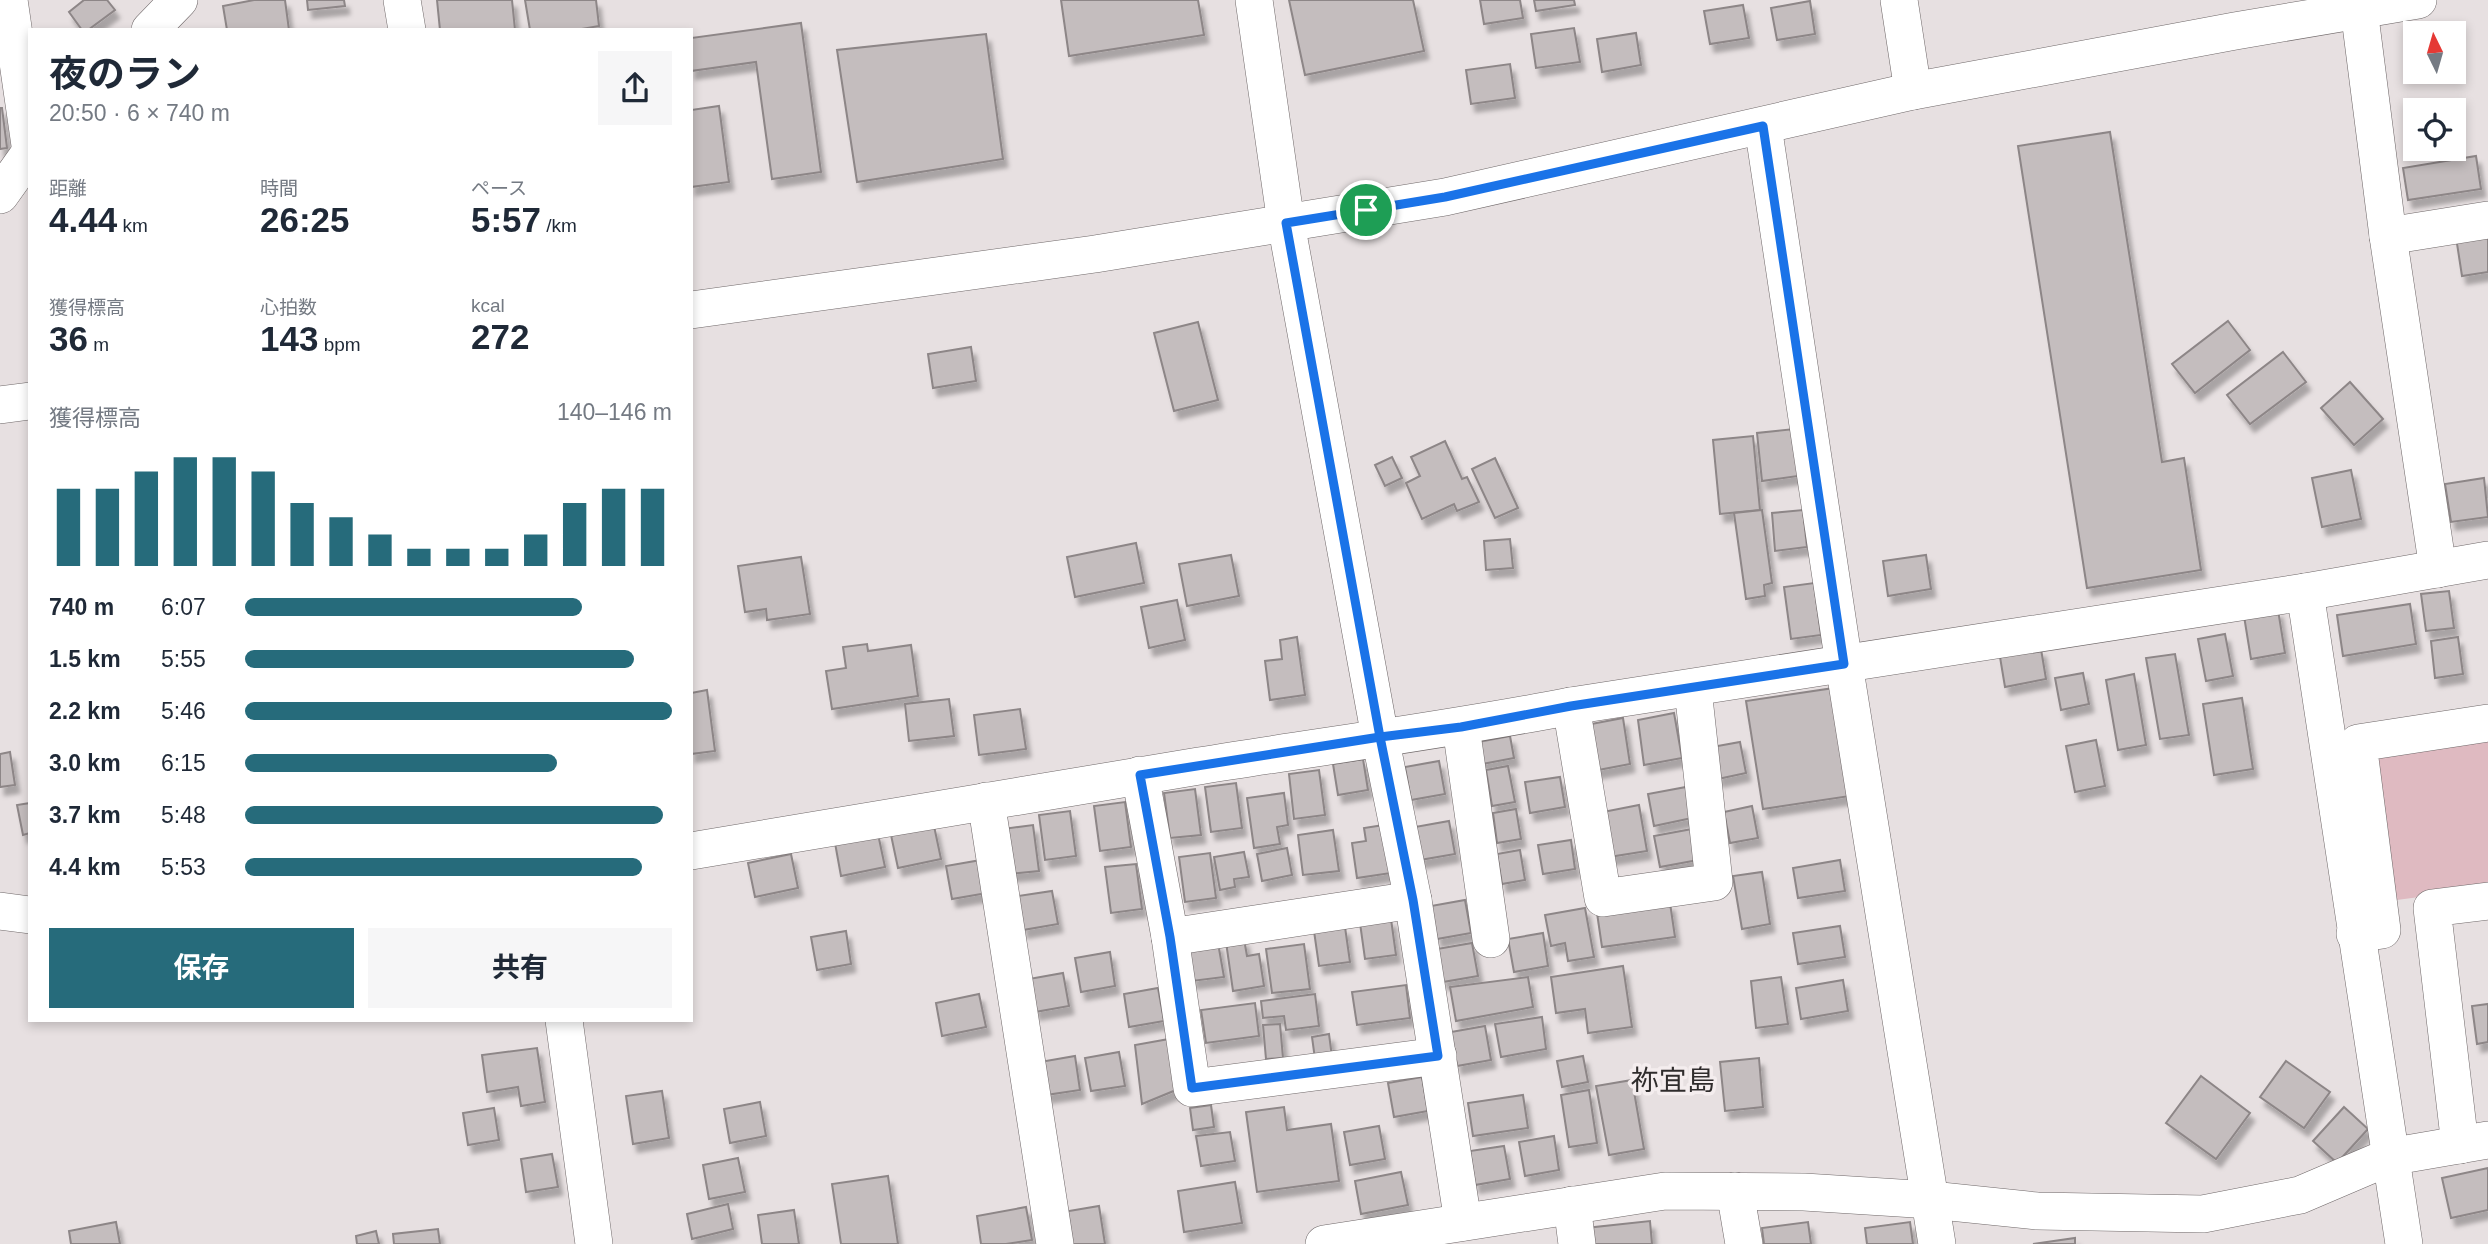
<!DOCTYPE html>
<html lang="ja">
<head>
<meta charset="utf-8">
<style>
	:root { --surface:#fff; --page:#f6f6f7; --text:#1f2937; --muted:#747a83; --accent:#266b7b }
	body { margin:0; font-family:Arial,"Noto Sans JP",sans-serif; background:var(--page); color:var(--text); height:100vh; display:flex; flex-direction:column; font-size:26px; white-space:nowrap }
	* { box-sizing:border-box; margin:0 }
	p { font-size:23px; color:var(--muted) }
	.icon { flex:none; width:38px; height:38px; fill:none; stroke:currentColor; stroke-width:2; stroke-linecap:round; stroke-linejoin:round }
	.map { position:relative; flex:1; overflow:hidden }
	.details { position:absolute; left:28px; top:28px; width:665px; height:994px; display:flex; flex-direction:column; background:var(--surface); border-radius:0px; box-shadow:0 4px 10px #0003 }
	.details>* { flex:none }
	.needle { width:46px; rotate:355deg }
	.tools { position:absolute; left:2403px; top:21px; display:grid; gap:14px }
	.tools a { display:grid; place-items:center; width:63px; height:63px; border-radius:0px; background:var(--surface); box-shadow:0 4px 10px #0003; font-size:35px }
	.pin { position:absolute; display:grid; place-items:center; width:60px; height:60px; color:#fff; margin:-30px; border:4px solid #fff; border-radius:50%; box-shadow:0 2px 7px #0007 }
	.round { display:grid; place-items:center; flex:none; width:74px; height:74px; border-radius:0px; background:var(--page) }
	.overview { display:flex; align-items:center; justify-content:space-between; height:119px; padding:0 21px }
	h1 { font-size:38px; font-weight:700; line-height:52px }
	.figures { display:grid; grid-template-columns:repeat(3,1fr); gap:10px; height:119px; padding:7px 21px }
	.figures div { display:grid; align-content:center }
	.figures b { font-size:35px; font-weight:700 }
	.figures small { font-size:19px; font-weight:400 }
	.figures p { font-size:19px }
	.chart { height:196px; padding:14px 21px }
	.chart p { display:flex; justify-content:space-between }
	.chart svg { width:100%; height:126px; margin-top:7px; stroke:var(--accent); stroke-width:6 }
	.button { display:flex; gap:14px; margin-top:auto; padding:14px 21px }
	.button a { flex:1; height:80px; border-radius:0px; background:var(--accent); color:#fff; font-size:28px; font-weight:700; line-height:80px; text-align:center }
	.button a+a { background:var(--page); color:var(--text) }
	ul { padding:0 21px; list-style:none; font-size:23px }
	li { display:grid; grid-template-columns:112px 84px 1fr; align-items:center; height:52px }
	li i { height:18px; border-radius:9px; background:var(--accent) }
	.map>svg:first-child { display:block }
</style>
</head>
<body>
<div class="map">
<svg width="2488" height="1244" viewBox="0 0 2488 1244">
	<defs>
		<filter id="shadow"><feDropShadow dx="4.5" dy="8" stdDeviation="2" flood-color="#0004"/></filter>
	</defs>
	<rect width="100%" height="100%" fill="#e7e0e1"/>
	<path fill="#dfbac1" d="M2488,734V888L2389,901L2367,752Z"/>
	<g fill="#c4bdbe" stroke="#8d8687" stroke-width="2" filter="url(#shadow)">
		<path d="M84,0H107L115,10L88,30H82L69,12Z"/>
		<path d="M254,0H285L289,30H227L223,6Z"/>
		<path d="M307,0H344L345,6L308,10Z"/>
		<path d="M437,0H512L515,30H440Z"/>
		<path d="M525,0H596L599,26L576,30H530Z"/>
		<path d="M1061,0H1198L1204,35L1069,56Z"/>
		<path d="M1289,0H1413L1424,51L1305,75Z"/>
		<path d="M1480,0H1520L1523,18L1484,24Z"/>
		<path d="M1534,0H1574L1575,5L1536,11Z"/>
		<path d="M1810,1L1815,34L1777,40L1771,8Z"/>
		<path d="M1743,5L1749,38L1710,44L1704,11Z"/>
		<path d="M801,23L821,172L772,179L756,62L691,71V38Z"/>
		<path d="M1574,28L1580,62L1536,68L1531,34Z"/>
		<path d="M1636,33L1641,65L1602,72L1597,39Z"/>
		<path d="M986,34L1003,159L857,182L837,50Z"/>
		<path d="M1510,64L1515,98L1471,104L1466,70Z"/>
		<path d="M719,106L729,182L691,187V110Z"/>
		<path d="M0,108H2L7,148L0,149Z"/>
		<path d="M2110,132L2162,462L2184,458L2201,570L2087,588L2018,146Z"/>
		<path d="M2476,156L2481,189L2408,200L2403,168Z"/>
		<path d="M2488,232V272L2462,276L2456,237Z"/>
		<path d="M2228,321L2250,350L2195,393L2172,364Z"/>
		<path d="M1198,322L1218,400L1174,411L1154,333Z"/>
		<path d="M971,347L976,381L933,388L928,354Z"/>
		<path d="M2283,352L2306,382L2250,424L2227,395Z"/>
		<path d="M2350,382L2383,419L2354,445L2321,408Z"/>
		<path d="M1794,429L1798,476L1762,481L1757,433Z"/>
		<path d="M1753,436L1760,510L1720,514L1713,440Z"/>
		<path d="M1445,441L1462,479L1467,477L1479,502L1457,511L1454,504L1422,519L1406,483L1420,476L1411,457Z"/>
		<path d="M1392,457L1402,478L1385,486L1375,465Z"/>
		<path d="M1495,458L1518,508L1495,518L1472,469Z"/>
		<path d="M2351,470L2361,519L2322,527L2312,478Z"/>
		<path d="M2484,478L2488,517L2451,522L2445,484Z"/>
		<path d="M1762,510L1772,583L1764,585L1765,596L1746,599L1734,513Z"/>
		<path d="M1803,510L1807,547L1775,551L1772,513Z"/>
		<path d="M1510,539L1513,568L1486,570L1484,541Z"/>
		<path d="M1136,543L1144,583L1075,597L1067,557Z"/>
		<path d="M1231,555L1239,596L1187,606L1179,564Z"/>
		<path d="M1926,555L1931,589L1888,596L1883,561Z"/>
		<path d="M801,557L810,614L767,620L766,609L745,612L738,566Z"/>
		<path d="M1814,583L1821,635L1791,639L1784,587Z"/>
		<path d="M2449,591L2454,628L2426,631L2421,594Z"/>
		<path d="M1177,600L1185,640L1149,648L1141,607Z"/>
		<path d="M2410,604L2416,644L2343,656L2337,615Z"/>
		<path d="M2278,610L2285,653L2251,659L2244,616Z"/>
		<path d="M2225,634L2233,676L2206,681L2198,639Z"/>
		<path d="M1297,637L1305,695L1270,700L1265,661L1282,659L1280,640Z"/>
		<path d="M2458,637L2463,674L2435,678L2431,641Z"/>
		<path d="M867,644L868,651L911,645L918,696L832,709L826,671L846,668L843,647Z"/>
		<path d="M2041,649L2046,679L2005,687L2000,657Z"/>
		<path d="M2175,654L2189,735L2160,739L2146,658Z"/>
		<path d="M2083,673L2089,704L2061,710L2055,678Z"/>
		<path d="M2134,674L2146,745L2118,750L2106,680Z"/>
		<path d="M1834,688L1850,796L1763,809L1746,701Z"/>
		<path d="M707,690L715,751L691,754V693Z"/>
		<path d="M2242,698L2253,769L2214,775L2203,704Z"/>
		<path d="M949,699L954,736L909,741L905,704Z"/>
		<path d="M1020,709L1026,749L979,755L974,715Z"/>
		<path d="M1674,713L1682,758L1644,765L1638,720Z"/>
		<path d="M1623,718L1630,764L1593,771L1586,725Z"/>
		<path d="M1510,736L1514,758L1477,765L1473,743Z"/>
		<path d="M2096,740L2105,786L2075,792L2066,746Z"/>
		<path d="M1740,742L1746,773L1718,779L1712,747Z"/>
		<path d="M10,752L15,785L0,787V754Z"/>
		<path d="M1363,759L1368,790L1338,795L1333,764Z"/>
		<path d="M1439,761L1445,794L1411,800L1405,767Z"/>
		<path d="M1508,766L1515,802L1492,806L1486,770Z"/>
		<path d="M1319,770L1325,815L1294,819L1289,774Z"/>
		<path d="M1560,777L1565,807L1530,813L1525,782Z"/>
		<path d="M1236,783L1242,828L1211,832L1205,787Z"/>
		<path d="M1686,787L1692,818L1654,826L1648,794Z"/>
		<path d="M1195,789L1201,835L1170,838L1164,793Z"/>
		<path d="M1284,793L1288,825L1277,827L1280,844L1254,848L1247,798Z"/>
		<path d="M1125,802L1131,847L1100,851L1094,806Z"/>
		<path d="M30,803V833L23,835L17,805Z"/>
		<path d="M1639,805L1647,851L1609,857L1603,812Z"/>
		<path d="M1752,806L1758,838L1730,843L1724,812Z"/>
		<path d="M1516,809L1521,839L1497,843L1493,813Z"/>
		<path d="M1070,811L1076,856L1045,860L1039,815Z"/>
		<path d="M1449,821L1455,854L1420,860L1415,827Z"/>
		<path d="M1033,825L1039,871L1009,874L1003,829Z"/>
		<path d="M1384,825L1391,873L1357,878L1352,843L1366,841L1364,828Z"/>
		<path d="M934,826L941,859L898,868L891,835Z"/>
		<path d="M1692,829L1698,860L1660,867L1654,836Z"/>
		<path d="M1333,830L1339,871L1303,875L1298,835Z"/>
		<path d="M878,834L885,867L841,876L835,843Z"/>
		<path d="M1571,840L1575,869L1543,874L1538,845Z"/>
		<path d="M1287,848L1292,875L1262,881L1257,854Z"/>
		<path d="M1520,850L1525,880L1502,884L1497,854Z"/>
		<path d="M1244,852L1249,877L1234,879L1235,887L1220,890L1214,857Z"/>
		<path d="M1210,853L1216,898L1185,902L1179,857Z"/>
		<path d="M791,854L798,888L755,897L748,863Z"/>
		<path d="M981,860L987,893L952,899L946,866Z"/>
		<path d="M1840,860L1845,891L1798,898L1793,868Z"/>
		<path d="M1136,864L1142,909L1111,913L1105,867Z"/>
		<path d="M1762,872L1770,924L1742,929L1733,876Z"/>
		<path d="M1052,891L1058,924L1023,930L1018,896Z"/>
		<path d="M1465,900L1471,933L1437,939L1431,906Z"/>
		<path d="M1670,903L1675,937L1602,947L1597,913Z"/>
		<path d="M1585,908L1594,957L1568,961L1565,943L1551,946L1545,915Z"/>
		<path d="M1391,919L1396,955L1365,959L1360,923Z"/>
		<path d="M1840,926L1845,957L1798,964L1793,933Z"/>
		<path d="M1345,927L1350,962L1319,966L1314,931Z"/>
		<path d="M846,931L851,964L817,970L811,937Z"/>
		<path d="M1543,933L1548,966L1514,972L1508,939Z"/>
		<path d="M1244,939L1247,956L1259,954L1264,986L1233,991L1226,942Z"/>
		<path d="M1218,943L1224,977L1192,981L1187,948Z"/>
		<path d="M1472,943L1478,976L1443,982L1437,949Z"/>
		<path d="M1304,944L1310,989L1272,993L1266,949Z"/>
		<path d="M1110,952L1115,986L1081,992L1075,958Z"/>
		<path d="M1623,966L1632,1027L1588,1033L1585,1009L1556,1013L1551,977Z"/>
		<path d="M1063,973L1069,1006L1035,1012L1029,979Z"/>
		<path d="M1528,977L1533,1007L1456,1021L1450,987Z"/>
		<path d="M1781,977L1788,1024L1756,1028L1751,981Z"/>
		<path d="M1843,980L1848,1011L1801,1019L1796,988Z"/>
		<path d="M1406,985L1410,1018L1357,1025L1352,992Z"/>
		<path d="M1158,988L1164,1021L1129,1027L1124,994Z"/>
		<path d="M979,994L986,1027L942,1036L936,1003Z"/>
		<path d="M1315,994L1319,1026L1286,1030L1284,1016L1263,1018L1261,1001Z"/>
		<path d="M1255,1003L1259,1036L1206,1043L1201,1010Z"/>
		<path d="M2488,1004V1042L2477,1044L2472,1006Z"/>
		<path d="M1542,1017L1546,1049L1501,1057L1495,1024Z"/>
		<path d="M1280,1024L1283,1058L1266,1059L1263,1025Z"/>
		<path d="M1485,1026L1491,1060L1457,1066L1451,1032Z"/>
		<path d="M1329,1034L1332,1057L1315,1059L1312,1037Z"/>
		<path d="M1169,1039L1176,1090L1142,1104L1135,1045Z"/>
		<path d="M537,1048L545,1102L521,1106L518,1087L487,1092L482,1055Z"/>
		<path d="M1119,1052L1125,1086L1091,1091L1085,1058Z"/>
		<path d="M1075,1056L1080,1090L1046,1095L1040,1062Z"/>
		<path d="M1583,1056L1588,1082L1562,1087L1557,1061Z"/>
		<path d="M1759,1058L1763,1107L1725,1111L1720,1062Z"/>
		<path d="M2286,1061L2330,1092L2304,1128L2260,1097Z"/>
		<path d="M2201,1076L2250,1113L2216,1159L2166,1123Z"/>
		<path d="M1422,1077L1428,1111L1394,1117L1388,1083Z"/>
		<path d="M1632,1080L1644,1149L1609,1155L1596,1086Z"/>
		<path d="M1589,1090L1597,1143L1569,1147L1561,1095Z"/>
		<path d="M662,1091L669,1138L633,1144L626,1096Z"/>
		<path d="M1523,1095L1528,1128L1473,1136L1468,1103Z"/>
		<path d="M760,1102L766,1136L730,1143L724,1109Z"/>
		<path d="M1211,1105L1214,1127L1193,1130L1190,1108Z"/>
		<path d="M1284,1107L1287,1130L1331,1124L1339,1181L1257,1192L1246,1112Z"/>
		<path d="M2344,1107L2368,1129L2337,1163L2313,1141Z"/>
		<path d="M494,1108L499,1140L468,1145L463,1113Z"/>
		<path d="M1379,1126L1385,1159L1350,1165L1344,1132Z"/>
		<path d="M1230,1132L1235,1161L1201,1166L1196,1136Z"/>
		<path d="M1554,1136L1559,1170L1525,1176L1519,1142Z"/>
		<path d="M1504,1146L1510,1179L1475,1185L1470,1151Z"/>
		<path d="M552,1154L558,1187L526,1192L521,1159Z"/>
		<path d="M738,1158L745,1192L709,1199L703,1165Z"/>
		<path d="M2488,1168V1210L2451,1218L2442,1178Z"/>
		<path d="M1401,1172L1408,1205L1361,1214L1355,1181Z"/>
		<path d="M888,1176L898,1244H841L832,1184Z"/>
		<path d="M1235,1182L1242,1223L1184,1232L1178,1191Z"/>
		<path d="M728,1204L733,1229L692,1239L687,1214Z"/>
		<path d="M1099,1206L1105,1244H1062L1057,1213Z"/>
		<path d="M1026,1207L1032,1240L1006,1244H981L977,1216Z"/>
		<path d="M794,1210L799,1244H762L758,1215Z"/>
		<path d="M1650,1221L1652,1244H1588L1586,1228Z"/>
		<path d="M116,1222L120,1244H71L69,1231Z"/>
		<path d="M1808,1222L1811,1244H1764L1762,1228Z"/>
		<path d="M1910,1222L1913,1244H1867L1865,1228Z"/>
		<path d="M438,1229L440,1244H394L393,1234Z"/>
		<path d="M376,1231L379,1244H357L356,1236Z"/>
		<path d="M2075,1238V1244H2033Z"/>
	</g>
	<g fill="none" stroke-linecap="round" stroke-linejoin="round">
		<defs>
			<g id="minor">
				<path d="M9,0L30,145"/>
				<path d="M402,0L407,30"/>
				<path d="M1254,0L1286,223L1380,737L1413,900L1463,1222"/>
				<path d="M1899,0L1913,91"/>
				<path d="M2359,9L2388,236L2438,569"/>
				<path d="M150,30L179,0"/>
				<path d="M1763,126L1844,664L1937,1244"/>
				<path d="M0,195L30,153"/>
				<path d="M2388,236L2488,220"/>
				<path d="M691,310L1095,254L1445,197L1913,91L2235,31L2418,0"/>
				<path d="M0,405L30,401"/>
				<path d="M2305,592L2404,1244"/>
				<path d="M1571,706L1603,898L1714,882L1693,689"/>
				<path d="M1461,727L1491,939"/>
				<path d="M1140,775L1170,937L1413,900"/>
				<path d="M986,801L1055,1244"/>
				<path d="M691,851C861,822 1030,793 1199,766C1323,746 1448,730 1571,706L2305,592L2488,560"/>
				<path d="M0,911L30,915"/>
				<path d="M2355,934L2382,930L2358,743L2488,723"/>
				<path d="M1170,937L1192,1088L1438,1056"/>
				<path d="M564,1020L594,1244"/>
				<path d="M2460,1145L2432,908L2488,901"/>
				<path d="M1735,1191L1744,1244"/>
				<path d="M1572,1205L1577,1244"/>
				<path d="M1324,1244L1665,1191L1804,1192L1931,1200L2037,1211L2203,1214L2300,1195L2389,1157L2488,1140"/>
			</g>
		</defs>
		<use href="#minor" stroke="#6f6869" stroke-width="38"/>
		<use href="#minor" stroke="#fff" stroke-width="37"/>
	</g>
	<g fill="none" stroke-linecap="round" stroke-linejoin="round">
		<defs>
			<path id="route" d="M1366,210L1286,223L1380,737L1140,775L1170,937L1192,1088L1438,1056L1413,900L1380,737L1461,727L1571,706L1844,664L1763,126L1445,197L1366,210"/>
		</defs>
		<use href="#route" stroke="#fff" stroke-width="14"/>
		<use href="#route" stroke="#1a73e8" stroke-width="9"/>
	</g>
	<g text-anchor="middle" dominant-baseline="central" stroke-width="7" stroke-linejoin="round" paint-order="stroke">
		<g font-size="28" fill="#2f2c2c" stroke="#f4edee">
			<text x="1673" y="1080">祢宜島</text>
		</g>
	</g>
</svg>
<div class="tools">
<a><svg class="needle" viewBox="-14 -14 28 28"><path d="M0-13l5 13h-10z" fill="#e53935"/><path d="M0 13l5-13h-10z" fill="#747a83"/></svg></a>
<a><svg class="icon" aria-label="locate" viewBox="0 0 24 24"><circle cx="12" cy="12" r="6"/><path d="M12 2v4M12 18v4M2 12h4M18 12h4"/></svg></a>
</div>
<div class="pin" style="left:1366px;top:210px;background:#1e9e55"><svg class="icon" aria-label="arrive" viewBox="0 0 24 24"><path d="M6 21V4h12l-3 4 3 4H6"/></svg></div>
<section class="details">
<div class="overview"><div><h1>夜のラン</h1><p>20:50 · 6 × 740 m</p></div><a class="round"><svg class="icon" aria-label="share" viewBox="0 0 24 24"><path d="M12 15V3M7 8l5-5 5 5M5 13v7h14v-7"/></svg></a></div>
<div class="figures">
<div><p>距離</p><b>4.44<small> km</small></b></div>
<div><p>時間</p><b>26:25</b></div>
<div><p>ペース</p><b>5:57<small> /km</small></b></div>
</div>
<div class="figures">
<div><p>獲得標高</p><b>36<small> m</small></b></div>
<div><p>心拍数</p><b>143<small> bpm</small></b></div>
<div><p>kcal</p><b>272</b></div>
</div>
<div class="chart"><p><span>獲得標高</span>140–146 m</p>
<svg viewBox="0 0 160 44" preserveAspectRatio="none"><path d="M5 44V17M15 44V17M25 44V11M35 44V6M45 44V6M55 44V11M65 44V22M75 44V27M85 44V33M95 44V38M105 44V38M115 44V38M125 44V33M135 44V22M145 44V17M155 44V17"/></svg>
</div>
<ul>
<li><b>740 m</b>6:07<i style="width:79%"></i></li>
<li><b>1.5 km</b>5:55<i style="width:91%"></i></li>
<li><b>2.2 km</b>5:46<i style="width:100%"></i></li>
<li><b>3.0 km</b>6:15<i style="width:73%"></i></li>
<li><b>3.7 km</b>5:48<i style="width:98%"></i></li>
<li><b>4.4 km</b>5:53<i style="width:93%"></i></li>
</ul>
<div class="button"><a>保存</a><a>共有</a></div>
</section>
</div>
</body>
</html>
